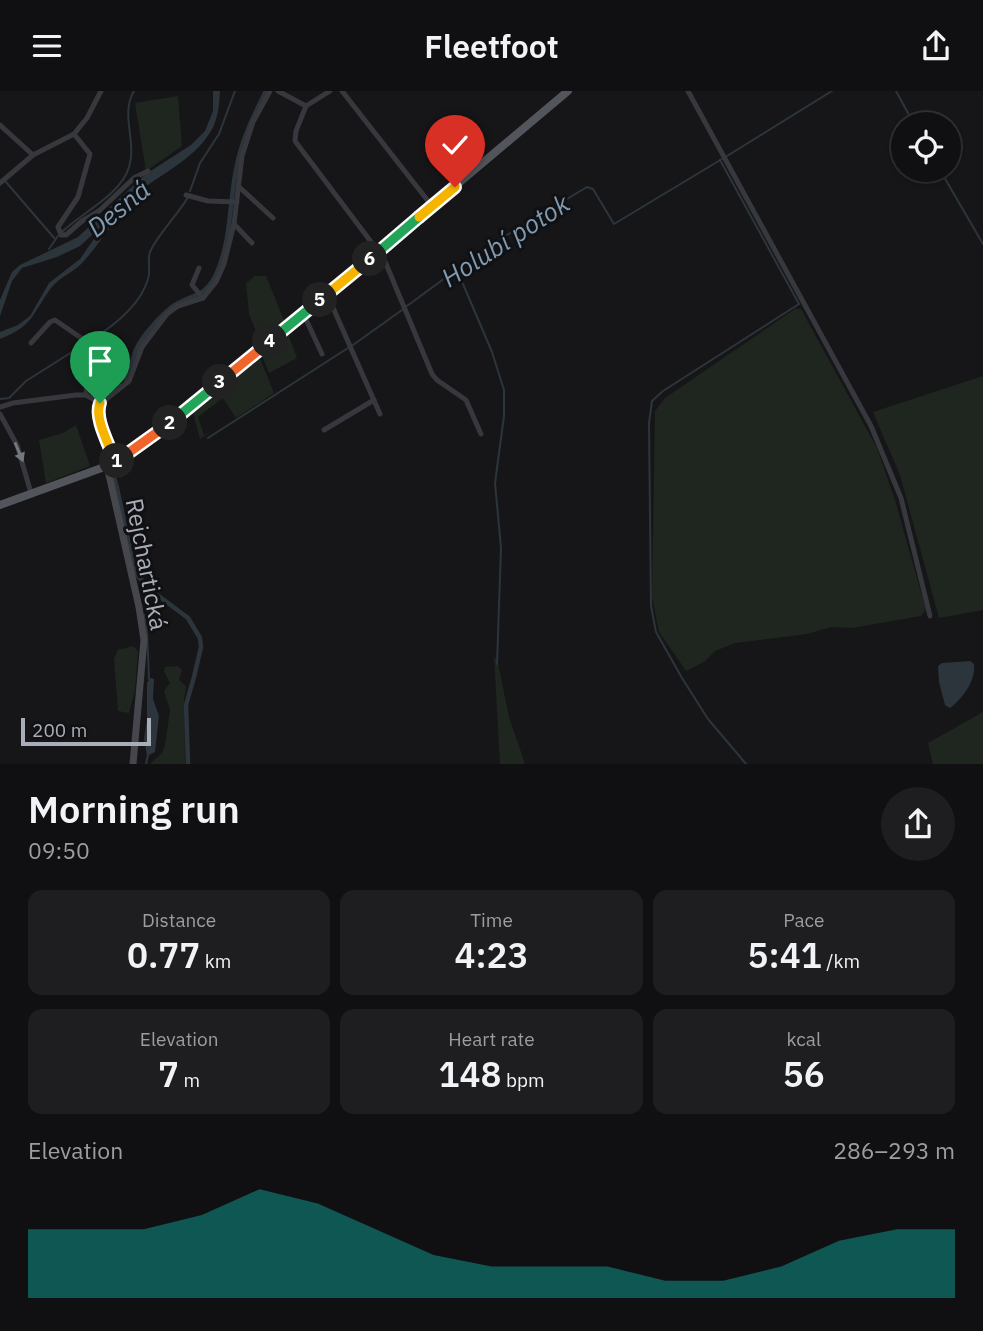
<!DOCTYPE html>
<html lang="en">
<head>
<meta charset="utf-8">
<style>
	:root { --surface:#101012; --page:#1e1e20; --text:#f1f3f6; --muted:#9c9d9f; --line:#303032; --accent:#0f766e }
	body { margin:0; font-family:"IBM Plex Sans",sans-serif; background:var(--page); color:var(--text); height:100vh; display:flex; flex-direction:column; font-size:26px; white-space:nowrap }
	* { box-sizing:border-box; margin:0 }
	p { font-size:23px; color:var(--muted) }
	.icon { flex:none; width:38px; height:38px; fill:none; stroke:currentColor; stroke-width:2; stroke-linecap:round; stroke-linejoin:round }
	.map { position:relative; height:673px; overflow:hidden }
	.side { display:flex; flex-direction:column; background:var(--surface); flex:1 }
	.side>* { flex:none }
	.controls { position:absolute; left:891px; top:21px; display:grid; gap:14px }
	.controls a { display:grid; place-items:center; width:70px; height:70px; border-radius:50%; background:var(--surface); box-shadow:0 2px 5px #0004,0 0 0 2px var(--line); font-size:35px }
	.scale { position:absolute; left:21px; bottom:18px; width:130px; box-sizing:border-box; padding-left:7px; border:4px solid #a8adb8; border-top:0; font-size:19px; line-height:24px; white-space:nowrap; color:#a8adb8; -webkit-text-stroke:5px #111113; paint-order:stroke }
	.pin { position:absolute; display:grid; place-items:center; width:60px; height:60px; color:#fff; margin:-72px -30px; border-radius:50% 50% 50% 0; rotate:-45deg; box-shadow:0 0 7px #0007 }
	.pin .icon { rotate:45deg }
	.km { position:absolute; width:35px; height:35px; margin:-18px; border-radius:50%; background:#222; color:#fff; font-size:19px; line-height:35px; text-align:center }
	.round { display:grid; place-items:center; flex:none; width:74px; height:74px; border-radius:37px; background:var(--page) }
	.headline { display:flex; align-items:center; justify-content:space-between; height:119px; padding:0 28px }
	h1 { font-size:38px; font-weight:600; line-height:52px }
	.stats { display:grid; grid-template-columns:repeat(3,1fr); gap:10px; height:119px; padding:7px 28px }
	.stats div { display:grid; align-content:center; border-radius:14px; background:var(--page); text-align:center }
	.stats b { font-size:35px; font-weight:600 }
	.stats small { font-size:19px; font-weight:400 }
	.stats p { font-size:19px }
	.chart { height:196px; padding:14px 28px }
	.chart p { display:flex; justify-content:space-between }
	.chart svg { width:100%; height:126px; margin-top:7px; fill:var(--accent); opacity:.7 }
	header { display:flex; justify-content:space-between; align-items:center; height:91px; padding:0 28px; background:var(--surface); font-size:32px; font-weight:600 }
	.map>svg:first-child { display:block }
</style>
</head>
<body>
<header><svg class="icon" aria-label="menu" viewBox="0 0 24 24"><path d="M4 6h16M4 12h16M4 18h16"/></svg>Fleetfoot<svg class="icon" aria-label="share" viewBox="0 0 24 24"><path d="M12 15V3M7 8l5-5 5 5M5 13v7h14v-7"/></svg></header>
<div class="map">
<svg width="983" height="673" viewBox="0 0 983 673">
	<rect width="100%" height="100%" fill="#161618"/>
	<g fill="#1e261f">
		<path d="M178,5L182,55L146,80L135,12Z"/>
		<path d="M255,185H266L284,229L260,251L249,223L246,192Z"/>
		<path d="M795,218H801L877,357L895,409L926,519L921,525L852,537L831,536L807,543L735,552L715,560L704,571L686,580L659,541L652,506L655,320L665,307Z"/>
		<path d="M287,240L297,267L269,282L261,262Z"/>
		<path d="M259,265L274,302L236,327L223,307L198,326L204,344L215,338L200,348L192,318Z"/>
		<path d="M983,285V519L939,527L900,384L873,321Z"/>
		<path d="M76,334L90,375L46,392L39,349L63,342Z"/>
		<path d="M133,555L138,560L135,599L129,622L118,620L114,568L118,559Z"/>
		<path d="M494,564L498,572L509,626L525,673H500Z"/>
		<path d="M177,575L182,579L179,589L186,595L184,609L185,673H150L162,662L165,654L170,619L164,600L170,592L164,580L165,576Z"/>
		<path d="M983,621V673H933L928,652Z"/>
	</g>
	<g fill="#2c353c">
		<path d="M213,0H220C219,16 218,32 207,46C188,73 149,89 124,113C118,120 116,129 110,136C102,147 93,160 84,170C75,181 59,186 51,197C31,225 33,235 0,248V241L18,234L30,225L49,192L80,168L105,132L80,155L57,166L22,177L12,190L0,225V209L12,181L20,174L78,146L146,83L191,54L205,40L213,20Z"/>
		<path d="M970,570L974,573C976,590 962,608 950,617L945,614L939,591L938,575L942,572Z"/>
		<path d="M150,587L154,588L153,608L159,625L155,661L147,665L144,647L147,629V592Z"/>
	</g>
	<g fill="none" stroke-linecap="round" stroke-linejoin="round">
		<g stroke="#2c353c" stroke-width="2">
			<path d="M896,0L914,33"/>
			<path d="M727,65L832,0"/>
			<path d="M720,69L799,213L663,300L652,310L649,332L651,515L656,541L682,587L708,628L746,673"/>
			<path d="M940,79L983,153"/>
			<path d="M6,91L55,148"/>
			<path d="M190,100L200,72L219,43L235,0"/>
			<path d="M62,141C81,122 121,104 129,76C137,51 120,23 134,0"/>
			<path d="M49,158L58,145"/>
			<path d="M457,179L492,261L504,299V325L495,392L501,457L497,573"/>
			<path d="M407,215L490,154L587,96L593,98L614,133L722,68"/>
			<path d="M88,251C111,237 140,216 148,188C151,180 147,170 150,161C157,144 178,124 188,106"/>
			<path d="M353,254L402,219"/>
			<path d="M0,308L9,307L26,290L83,254"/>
			<path d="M208,347L348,257"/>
			<path d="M144,524L147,539L149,588"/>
			<path d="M146,673L148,664"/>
		</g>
		<g stroke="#2c353c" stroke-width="4.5">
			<path d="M126,289C131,280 132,268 136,259C142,246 156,230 166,221C186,201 205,212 218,179C232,145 229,109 237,74C242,48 254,24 266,0"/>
			<path d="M98,326L95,314L99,308L120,295"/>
			<path d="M101,337L117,397L135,482L152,500L188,527L200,547L201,556L194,586L186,614L188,673"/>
		</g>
		<g stroke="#37383d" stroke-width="5">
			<path d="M278,0L306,15L330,0"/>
			<path d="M342,0L432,115"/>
			<path d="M688,0L871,335L901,407L930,525"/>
			<path d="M306,15L296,40L295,50L384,168L432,283L437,289L466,309L481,343"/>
			<path d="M0,34L33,64"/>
			<path d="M74,43L90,63L78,106L58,136L61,144H66L82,130L99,120L134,87L148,80"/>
			<path d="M0,92L33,64L74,43L87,27L101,0"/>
			<path d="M238,95L273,127"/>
			<path d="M186,104L208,110L237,111"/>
			<path d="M234,133L252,152"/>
			<path d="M199,177L192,194L203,207"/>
			<path d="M327,203L380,323"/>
			<path d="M303,222L322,263"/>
			<path d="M31,252L50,231L55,229L84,249L89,275L86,304"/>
			<path d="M0,316L13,312L76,304H86L100,312"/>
			<path d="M0,323L17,354L31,402"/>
			<path d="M324,339L374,309"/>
			<path d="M115,371L100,327L99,314L129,290L142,256L167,223L178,215L203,207L216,191L224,173L234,133L242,65L253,31L270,0"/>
		</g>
		<path stroke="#45474d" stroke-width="7" d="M107,375L139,516L144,549L133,673"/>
		<path stroke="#53555c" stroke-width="8" d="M0,414L107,375L128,364L171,331L327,203L568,0"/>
	</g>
	<defs><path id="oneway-solid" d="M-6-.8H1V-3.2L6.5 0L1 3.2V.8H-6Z" transform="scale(1.75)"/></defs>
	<use fill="#757881" href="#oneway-solid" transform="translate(19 361) rotate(67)"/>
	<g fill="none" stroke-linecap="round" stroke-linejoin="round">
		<defs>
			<path id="split-1" d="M100,312C94,327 109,353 114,368L115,371L117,370"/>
			<path id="split-2" d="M117,370L170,332"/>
			<path id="split-3" d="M170,332L220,291"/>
			<path id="split-4" d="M220,291L270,250"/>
			<path id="split-5" d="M270,250L320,209"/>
			<path id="split-6" d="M320,209L370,168"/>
			<path id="split-7" d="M370,168L419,126"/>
			<path id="split-8" d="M419,126L455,96"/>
		</defs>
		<use href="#split-1" stroke="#fff" stroke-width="14"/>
		<use href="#split-2" stroke="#fff" stroke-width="14"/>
		<use href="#split-3" stroke="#fff" stroke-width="14"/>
		<use href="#split-4" stroke="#fff" stroke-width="14"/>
		<use href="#split-5" stroke="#fff" stroke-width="14"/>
		<use href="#split-6" stroke="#fff" stroke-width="14"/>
		<use href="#split-7" stroke="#fff" stroke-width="14"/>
		<use href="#split-8" stroke="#fff" stroke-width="14"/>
		<use href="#split-1" stroke="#f5b400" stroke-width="9"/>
		<use href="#split-2" stroke="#f0652b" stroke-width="9"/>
		<use href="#split-3" stroke="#22a559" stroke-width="9"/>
		<use href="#split-4" stroke="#f0652b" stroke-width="9"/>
		<use href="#split-5" stroke="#22a559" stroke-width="9"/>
		<use href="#split-6" stroke="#f5b400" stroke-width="9"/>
		<use href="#split-7" stroke="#22a559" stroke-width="9"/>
		<use href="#split-8" stroke="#f5b400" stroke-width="9"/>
	</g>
	<g text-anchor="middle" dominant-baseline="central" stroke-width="6" stroke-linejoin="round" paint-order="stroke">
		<g font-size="24" fill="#a8adb8" stroke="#111113">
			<text transform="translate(147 473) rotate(79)">Rejchartická</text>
		</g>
		<g font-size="26" font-style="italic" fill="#7f9bb3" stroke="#111113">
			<text transform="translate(118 117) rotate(-39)">Desná</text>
			<text transform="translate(505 149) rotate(-33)">Holubí potok</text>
		</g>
	</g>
</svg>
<div class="controls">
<a><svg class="icon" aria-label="locate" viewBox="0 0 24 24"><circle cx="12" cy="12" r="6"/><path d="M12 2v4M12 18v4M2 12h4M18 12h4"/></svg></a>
</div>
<div class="scale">200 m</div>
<div class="pin" style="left:100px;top:312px;background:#1e9e55"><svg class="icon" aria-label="arrive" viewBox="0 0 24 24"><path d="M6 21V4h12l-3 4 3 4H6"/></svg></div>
<div class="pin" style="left:455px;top:96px;background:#d93025"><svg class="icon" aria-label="check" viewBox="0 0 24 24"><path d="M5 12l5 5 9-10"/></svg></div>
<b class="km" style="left:117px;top:370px">1</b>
<b class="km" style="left:170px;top:332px">2</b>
<b class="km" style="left:220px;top:291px">3</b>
<b class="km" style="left:270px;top:250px">4</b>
<b class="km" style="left:320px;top:209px">5</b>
<b class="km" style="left:370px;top:168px">6</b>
</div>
<section class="side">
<div class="headline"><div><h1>Morning run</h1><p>09:50</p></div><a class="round"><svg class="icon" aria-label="share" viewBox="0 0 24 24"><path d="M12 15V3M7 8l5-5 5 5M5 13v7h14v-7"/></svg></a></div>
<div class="stats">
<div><p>Distance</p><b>0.77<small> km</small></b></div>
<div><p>Time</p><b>4:23</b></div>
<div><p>Pace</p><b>5:41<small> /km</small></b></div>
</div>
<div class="stats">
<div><p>Elevation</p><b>7<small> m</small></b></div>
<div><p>Heart rate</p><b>148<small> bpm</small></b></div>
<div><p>kcal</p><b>56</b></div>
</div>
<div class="chart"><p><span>Elevation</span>286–293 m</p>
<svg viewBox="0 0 160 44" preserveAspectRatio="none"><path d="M0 44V20L10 20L20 20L30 15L40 6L50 11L60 20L70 29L80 33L90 33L100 33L110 38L120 38L130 33L140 24L150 20L160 20V44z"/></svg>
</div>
</section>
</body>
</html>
